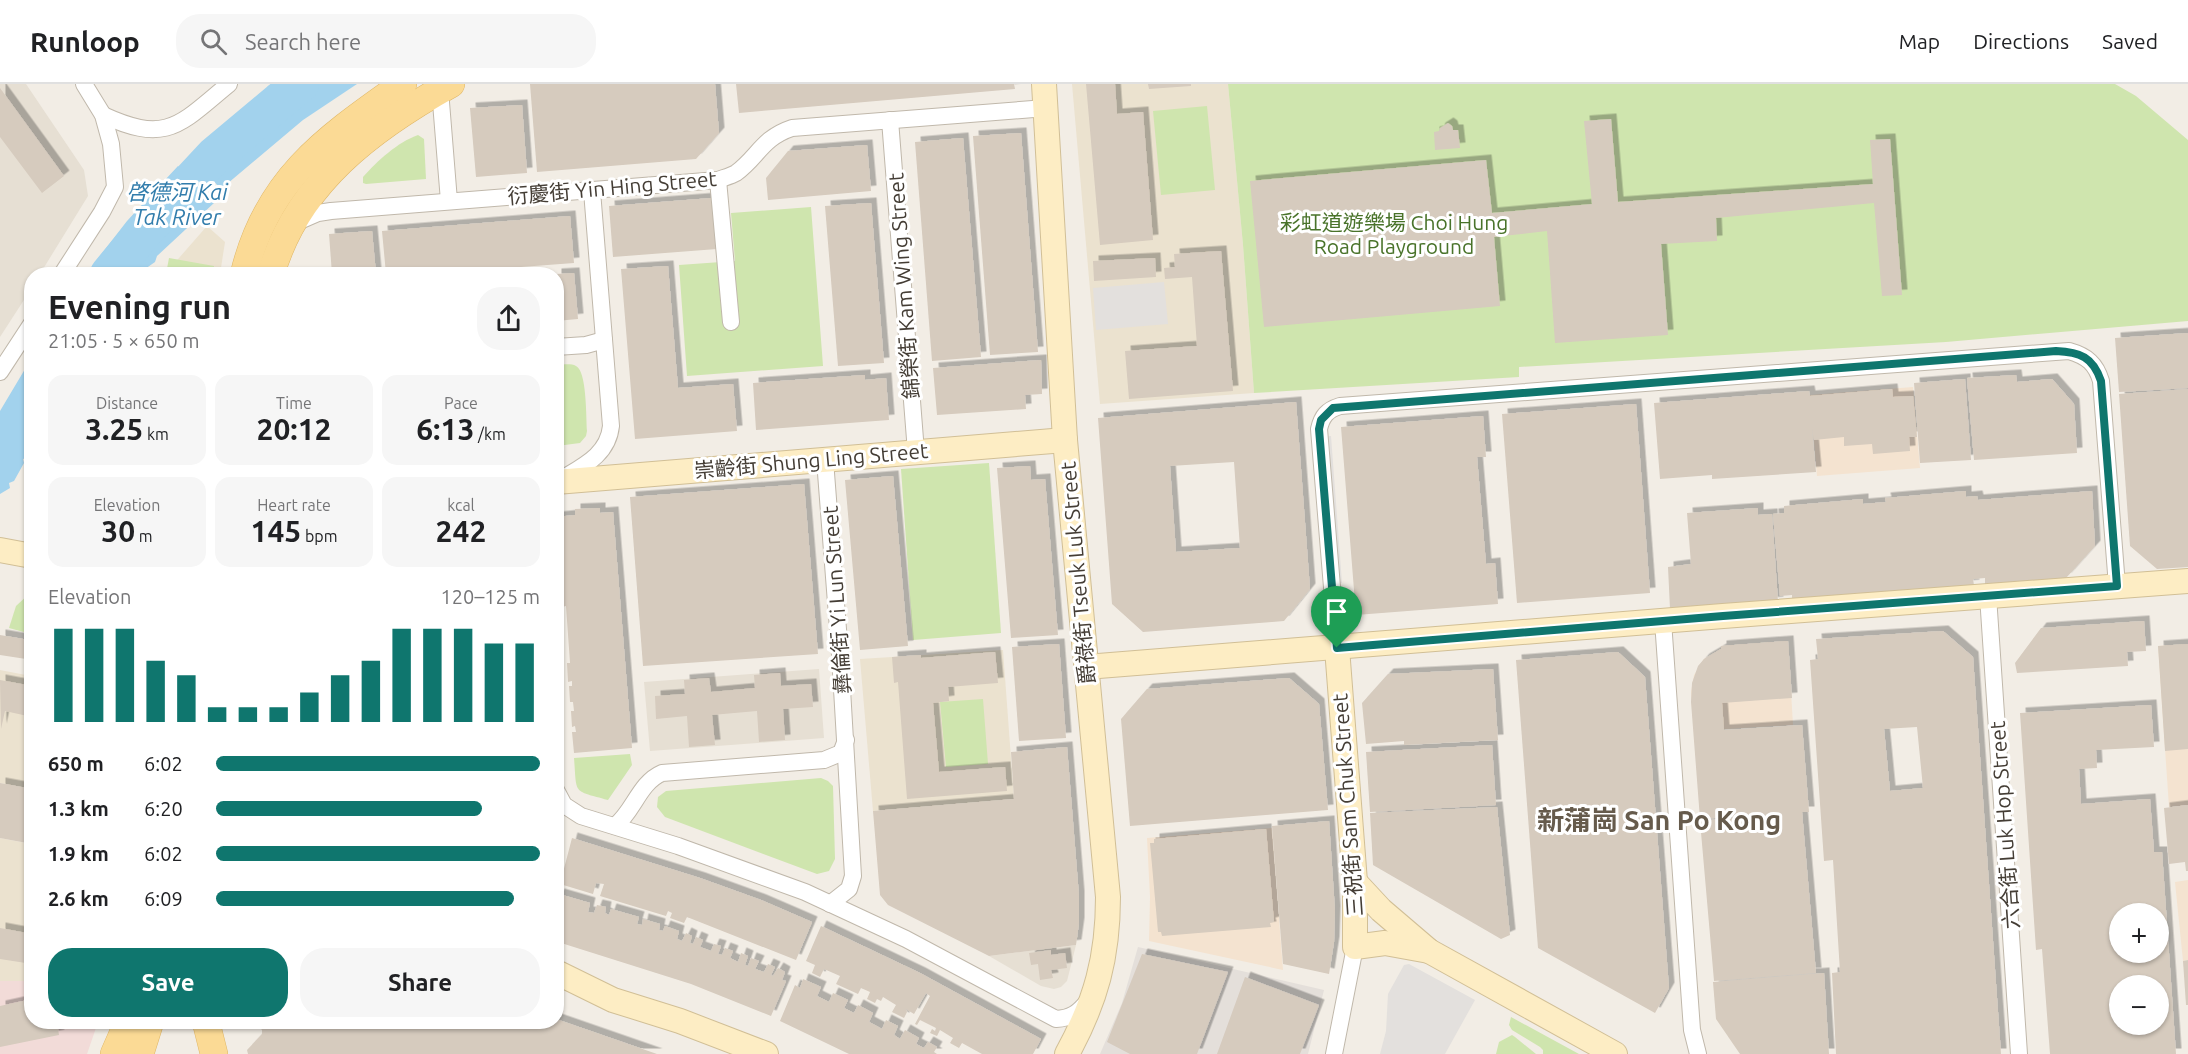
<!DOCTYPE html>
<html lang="en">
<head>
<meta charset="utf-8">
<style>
	:root { --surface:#fff; --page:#f6f6f6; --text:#202124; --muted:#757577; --line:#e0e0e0; --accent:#0f766e }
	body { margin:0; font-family:Ubuntu,"Noto Sans TC",sans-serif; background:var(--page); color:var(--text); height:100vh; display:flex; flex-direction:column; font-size:22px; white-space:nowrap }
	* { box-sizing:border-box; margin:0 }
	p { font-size:20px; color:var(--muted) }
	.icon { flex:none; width:33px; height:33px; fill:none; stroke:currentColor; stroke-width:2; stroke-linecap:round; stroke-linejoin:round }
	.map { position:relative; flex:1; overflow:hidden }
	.panel { position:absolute; left:24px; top:183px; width:540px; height:762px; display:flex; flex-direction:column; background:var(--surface); border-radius:24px; box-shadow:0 2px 4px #0004 }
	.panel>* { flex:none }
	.fabs { position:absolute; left:2109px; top:819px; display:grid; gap:12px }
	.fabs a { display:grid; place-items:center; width:60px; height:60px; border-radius:50%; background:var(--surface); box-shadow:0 2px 4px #0004; font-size:30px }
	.pin { position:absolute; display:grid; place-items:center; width:51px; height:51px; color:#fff; margin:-62px -26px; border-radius:50% 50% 50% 0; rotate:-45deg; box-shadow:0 0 6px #0007 }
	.pin .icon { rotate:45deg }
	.round { display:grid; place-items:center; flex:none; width:63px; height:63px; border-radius:24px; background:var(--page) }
	.head { display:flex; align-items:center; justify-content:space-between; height:102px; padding:0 24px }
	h1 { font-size:33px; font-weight:700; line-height:45px }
	.figures { display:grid; grid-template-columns:repeat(3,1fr); gap:9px; height:102px; padding:6px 24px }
	.figures div { display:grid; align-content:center; border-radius:15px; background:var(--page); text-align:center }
	.figures b { font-size:30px; font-weight:700 }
	.figures small { font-size:16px; font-weight:400 }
	.figures p { font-size:16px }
	.chart { height:168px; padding:12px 24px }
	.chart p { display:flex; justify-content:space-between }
	.chart svg { width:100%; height:108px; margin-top:6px; stroke:var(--accent); stroke-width:6 }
	.primary-button { display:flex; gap:12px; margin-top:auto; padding:12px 24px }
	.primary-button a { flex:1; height:69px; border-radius:24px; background:var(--accent); color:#fff; font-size:24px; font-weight:700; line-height:69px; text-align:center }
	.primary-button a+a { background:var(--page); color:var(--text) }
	ul { padding:0 24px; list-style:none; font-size:20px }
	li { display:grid; grid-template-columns:96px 72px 1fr; align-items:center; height:45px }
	li i { height:15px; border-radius:8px; background:var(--accent) }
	header { display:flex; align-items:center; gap:36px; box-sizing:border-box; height:84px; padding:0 30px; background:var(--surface); border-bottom:2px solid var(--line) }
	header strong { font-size:28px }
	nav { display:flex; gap:33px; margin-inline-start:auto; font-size:21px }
	.search { width:420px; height:54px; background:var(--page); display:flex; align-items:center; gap:15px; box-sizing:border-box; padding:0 21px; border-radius:24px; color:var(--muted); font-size:22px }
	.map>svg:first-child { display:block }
</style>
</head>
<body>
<header>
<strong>Runloop</strong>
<div class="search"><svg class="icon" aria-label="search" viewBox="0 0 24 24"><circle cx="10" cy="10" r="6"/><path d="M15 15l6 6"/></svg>Search here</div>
<nav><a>Map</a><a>Directions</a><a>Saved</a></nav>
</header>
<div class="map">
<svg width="2188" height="970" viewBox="0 0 2188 970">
	<defs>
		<filter id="shadow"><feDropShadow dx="5.5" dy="-5.5" stdDeviation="0" flood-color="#0004"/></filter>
	</defs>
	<rect width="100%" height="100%" fill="#f2ede5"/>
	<g fill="#e6dfd3">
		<path d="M0,0H26L84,86L88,112L40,190H32L31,205L0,253Z"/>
		<path d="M819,585L824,654L650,667L644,598Z"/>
		<path d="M1076,861L1067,897L1061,903L1054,905L1041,902L989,872Z"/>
	</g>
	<g fill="#f4e3d0">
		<path d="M1913,303L1920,384L1817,392L1810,311Z"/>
		<path d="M1788,557L1793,641L1694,647L1691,608L1694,591L1704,575L1721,565V562Z"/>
		<path d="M2188,560V721L2169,723L2158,562Z"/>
		<path d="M1272,744L1283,886L1149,857L1150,813L1147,754Z"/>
		<path d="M2188,796V876L2183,877L2175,798Z"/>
	</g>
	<path fill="#e4dfda" d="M1138,863L1324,906L1308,970H1100L1122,919Z"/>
	<g fill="#ebe2cf">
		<path d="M1072,0H1228L1243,161L1254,309L1100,320Z"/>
		<path d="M207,142L225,158L220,190H165Z"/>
		<path d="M1003,566L1014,715L873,727L860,575Z"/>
		<path d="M0,586L31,592V705L0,699Z"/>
		<path d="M0,754L31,760V897H0Z"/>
	</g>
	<path fill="#f2dbd8" d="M0,897H31L32,938H98L87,970H0Z"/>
	<g fill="#cfe5ae">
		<path d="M1228,0H2115L2136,12L2188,56V237L1946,258L1519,283V293L1254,309L1243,161Z"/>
		<path d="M1207,22L1215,106L1161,111L1153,27Z"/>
		<path d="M418,51L424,55L426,95L366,100L363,99V93C377,77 398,58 418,51Z"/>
		<path d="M811,123L823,282L687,292L679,181L735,177L731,129Z"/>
		<path d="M169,174L214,182L213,190H166Z"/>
		<path d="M557,281C563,281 570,279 576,282C587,287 586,334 587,347L586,352L580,359L557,362Z"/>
		<path d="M989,379L1001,549L913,556L901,385Z"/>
		<path d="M31,508V550L9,544L16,522Z"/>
		<path d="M983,615L988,680L946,683L940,618Z"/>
		<path d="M630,670L632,681L608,716C572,706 577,711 574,674Z"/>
		<path d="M821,694L828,697L833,702L835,775L829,787L817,790L665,733L657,723L658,713L666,707Z"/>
		<path d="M1511,933L1579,970H1543V966L1540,963L1512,946L1509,941Z"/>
		<path d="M1512,951L1515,953L1536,970H1496L1499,958Z"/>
	</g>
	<g fill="#e3e0dd">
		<path d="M1164,198L1168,240L1096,246L1093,204Z"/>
		<path d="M1331,352L1342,499L1334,500L1322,353Z"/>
		<path d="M1409,880L1475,916L1445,970H1380L1386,947L1388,910L1404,881Z"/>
	</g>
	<g fill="#a2d2ed">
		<path d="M273,0H357L303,36L221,105L192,75L228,40L265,9L268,2Z"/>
		<path d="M178,82L214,119L157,172L155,178L145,185L146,190H86L127,137Z"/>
		<path d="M31,275V364L26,369V374L23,375L24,379L14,397L9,399L10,404L0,410V327Z"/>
	</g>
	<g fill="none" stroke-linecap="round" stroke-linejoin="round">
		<path stroke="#a2d2ed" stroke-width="38" d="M109,190L147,144L215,71L300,0"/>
	</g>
	<g fill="#d6cbbe" fill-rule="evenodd" filter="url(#shadow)">
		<path d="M530,0H715L719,49L696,75L537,88Z"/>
		<path d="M736,0H1014L1015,5L739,29Z"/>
		<path d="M1086,0H1115L1117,30L1143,28L1153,156L1100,161Z"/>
		<path d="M1148,0H1191V2L1149,5Z"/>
		<path d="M0,4L64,92L42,109L0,53Z"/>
		<path d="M522,21L527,89L476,93L470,24Z"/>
		<path d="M1611,35L1618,118L1873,100L1870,56L1890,55L1902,211L1882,212L1874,119L1716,134L1717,157L1661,160L1668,251L1555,259L1547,147L1494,153L1500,222L1264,243L1250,97L1486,76L1492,129L1592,120L1584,37Z"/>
		<path d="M1448,39L1452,42L1453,46H1458L1460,64L1435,66L1434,48L1439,47L1440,44Z"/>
		<path d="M1021,49L1038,268L990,271L973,52Z"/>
		<path d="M963,54L981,273L932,277L915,58Z"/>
		<path d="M867,61L871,107L768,116L766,94L788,67Z"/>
		<path d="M712,114L717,165L613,173L609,122Z"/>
		<path d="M871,119L884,279L838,282L825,122Z"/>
		<path d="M570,132L574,179L425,190H386L382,147Z"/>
		<path d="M372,147L376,190H332L329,150Z"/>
		<path d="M1221,167L1233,307L1129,315L1125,267L1197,262L1192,193L1165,195L1164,184L1175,183L1174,170Z"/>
		<path d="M1155,174L1156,193L1094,197L1093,177Z"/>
		<path d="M668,182L678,304L733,300L737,347L635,355L621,185Z"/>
		<path d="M574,189L578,235L556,237V190Z"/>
		<path d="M2188,249V304L2119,308L2115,254Z"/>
		<path d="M1041,276L1042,310L1025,311L1026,325L937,331L933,284Z"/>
		<path d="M865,291V296L886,294L889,336L756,346L753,299Z"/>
		<path d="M2016,291L2017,298L2052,295L2074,320L2077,369L1974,376L1967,294Z"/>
		<path d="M1965,295L1971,376L1920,379L1914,299Z"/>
		<path d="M1892,305L1893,313L1913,312L1917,353H1909L1910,367L1873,370L1872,360L1844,362V353L1814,356L1812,345L1816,388L1712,395V391L1660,395L1654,319L1809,307L1810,312Z"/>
		<path d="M2188,305V483L2157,485L2130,462L2119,310Z"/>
		<path d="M1296,318L1310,505L1284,537L1143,548L1112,520L1098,334ZM1234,378L1240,464L1176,468L1170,382Z"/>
		<path d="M1636,320L1650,509L1517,519L1502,330Z"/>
		<path d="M1483,332L1486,373H1477L1486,480L1495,479L1498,520L1356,531L1341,343Z"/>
		<path d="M1030,382L1031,396L1045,395L1058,551L1011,554L997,384Z"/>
		<path d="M893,392L908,562L860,566L845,396Z"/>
		<path d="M804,400L818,570L643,582L630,413Z"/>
		<path d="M1966,407V413L1977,412L1978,416L2092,407L2095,462L2066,494L1985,500V494L1973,495L1974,501L1792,516V511L1780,512L1773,430L1784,429V422L1863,415V420L1886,418L1885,414Z"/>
		<path d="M600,424V429L613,428L632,664L574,669L572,648H576L575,642L572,643L571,627H574L573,618H570L569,602H572V597L568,598L567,579H570L566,522L562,523L561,502H564V496H560L559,481H562V472H558L557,456H560V451H557L556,433L575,431V425Z"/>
		<path d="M1758,424V431L1772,430L1778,518L1670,525L1668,483L1691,480L1687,429Z"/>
		<path d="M2144,537L2146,567L2127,568L2128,582L2017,589L2015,579L2041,544Z"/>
		<path d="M1943,547L1973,573L2001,970H1836L1832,889L1840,888L1833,776L1824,777L1810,576L1818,575L1816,555ZM1917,643L1923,704L1890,707L1884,645Z"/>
		<path d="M0,551L29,556L26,575L0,571Z"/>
		<path d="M1788,557L1792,614L1722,619L1724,646L1802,641L1809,728H1802L1816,889L1714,897L1700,737L1774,730L1700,735L1691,618L1692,599L1698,582L1704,575L1721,565V562Z"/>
		<path d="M1059,560L1066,654L1019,657L1012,563Z"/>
		<path d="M2188,560V665L2165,667L2158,562Z"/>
		<path d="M995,568L998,599L948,603L949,617L933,619L939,688L1005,683L1007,707L907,715L898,598L894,599L892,573L921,571V574Z"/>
		<path d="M1618,568L1645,593L1669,904L1655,929L1538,864L1516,576Z"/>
		<path d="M1493,585L1498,656L1404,661V657L1366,660L1362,619L1388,590Z"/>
		<path d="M780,589L781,602L811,600L813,623L783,625L785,656L759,658L757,627L712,631L715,661L689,663L687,632L656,635L655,612L685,610L684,596L709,594L711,608L755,604L754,591Z"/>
		<path d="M1289,594L1319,620L1328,726L1130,742L1121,635L1147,605Z"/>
		<path d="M0,596L32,602V633L5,627L1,645Z"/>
		<path d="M2151,621L2154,663L2096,666L2097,684L2079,685L2081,720L2150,715L2154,768H2162L2176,970H2050L2042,865L2036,866L2020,629ZM2120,830H2158V868H2120ZM2120,902H2158V940H2120Z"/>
		<path d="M1492,661L1496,721L1370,728L1366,668Z"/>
		<path d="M1067,663L1079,812V839L1076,861L989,872L888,821L880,811L873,727L1014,715L1011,668Z"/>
		<path d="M0,699L32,705V760L0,754Z"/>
		<path d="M2188,721V787H2186L2185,778L2169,780L2164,724Z"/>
		<path d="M1497,723L1510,851L1501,855L1373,781L1370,729Z"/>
		<path d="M1329,737L1335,827L1334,858L1329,890L1283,880L1272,742Z"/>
		<path d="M1266,745L1274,838L1270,839L1271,843L1162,852L1161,848H1158L1150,759H1154V755Z"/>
		<path d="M572,754L700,794L761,816L812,838L796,876L687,833L684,839L670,834L672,829L668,827L666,832L600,812L604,800L596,799L593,810L560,800Z"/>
		<path d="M559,810L590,819L588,828L594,829L597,821L606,823L605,829L609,831L611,825L639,833L637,840L642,841L643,835L660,840L659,846L663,847L665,842L679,847L677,855L682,857L686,849L692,852L690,859L693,860L696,853L703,856L700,863L711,867L714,860L721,862L718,870L722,871L725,864L733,867L730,874L738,878L741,869L748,872L745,881L748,882L751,874L759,877L755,885L764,888L768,880L775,883L771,891L773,892L778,884L785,888L782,896L786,897L771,932L691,900L558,858L556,855V817Z"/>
		<path d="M821,842L920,889L1041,955L1033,970H982L962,959L959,964L950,959L953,954L940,946L937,952L930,949L932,945L935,947L936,944L920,936L917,941L915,940L930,912L926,909L914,930L906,925L907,928L904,934L892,928L896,921L883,913L881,917L877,915L875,919L867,915L870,908L861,904L858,910L836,900L840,892L824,885L820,893L812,889L815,881L806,877Z"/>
		<path d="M0,844L32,850V880L0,875Z"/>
		<path d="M1051,866V871L1065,869L1067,884L1051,886L1053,894L1040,896L1038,880L1031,881L1029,869Z"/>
		<path d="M1142,870L1228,888L1197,970H1130L1107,958Z"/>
		<path d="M2188,876V921H2186L2183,877Z"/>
		<path d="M1824,889L1829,970H1740L1716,935L1713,898Z"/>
		<path d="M1245,893L1319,921L1300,970H1217Z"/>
		<path d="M803,895L821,903L817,912L829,918L833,909L848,916L844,924L854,929L858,921L873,929L869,938L882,945L886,936L898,942L894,951L900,955L905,946L919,954L916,960L924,964L928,958L937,963L934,968L937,970H849L780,937L795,901L800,904Z"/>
		<path d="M32,915V938H57L59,951L0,963V922Z"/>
		<path d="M556,935L657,970H248L247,966L262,950V946L255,938H556Z"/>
	</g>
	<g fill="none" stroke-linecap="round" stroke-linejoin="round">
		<defs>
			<g id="street">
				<path d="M440,6L449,117"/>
				<path d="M103,31C168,61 180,40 229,0"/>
				<path d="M890,36L916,368"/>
				<path d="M718,96L731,238"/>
				<path d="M295,139L318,129L331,127L718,96C723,94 731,92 736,89C758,73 762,54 792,44L1046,24"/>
				<path d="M62,190L102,128L115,103L111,60L103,31L84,0"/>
				<path d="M556,263L586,261L604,256"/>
				<path d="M0,288L32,239"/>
				<path d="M825,376L840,571L853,792L849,805L830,820"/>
				<path d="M560,396C583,382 608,371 611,342L592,107"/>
				<path d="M1988,512L2019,970"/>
				<path d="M1663,537L1692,946L1698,970"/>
				<path d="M1337,564L1319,345C1322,332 1327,326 1340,322L2069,267C2087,272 2096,280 2101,297L2117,502"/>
				<path d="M556,706L564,721L581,732L678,762L805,808L906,855L1056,935C1071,934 1078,929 1087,918"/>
				<path d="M615,742C634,727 639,699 662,689L824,676L841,669L846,656"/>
				<path d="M1334,970L1355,863"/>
			</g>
			<g id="secondary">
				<path d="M1044,0L1065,356L1108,813C1108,873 1096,917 1067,970"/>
				<path d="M556,398L1065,356"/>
				<path d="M0,466L32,472"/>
				<path d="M1337,564L1355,798V863L1385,859L1429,867"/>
				<path d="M1086,583L1723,532L2188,497"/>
				<path d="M1355,798L1381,826L1429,867L1615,970"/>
				<path d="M556,888L613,916L680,937L766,970"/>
			</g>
			<g id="primary">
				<path d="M244,190C267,94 327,54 403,0"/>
				<path d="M271,190C297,99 372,44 451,0"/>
				<path d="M206,938L214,970"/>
				<path d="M114,970L128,938"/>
				<path d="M140,970L150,938"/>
			</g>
		</defs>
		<use href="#street" stroke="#c0b8ab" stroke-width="18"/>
		<use href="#secondary" stroke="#d1bf96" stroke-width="26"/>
		<use href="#primary" stroke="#dfb665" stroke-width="28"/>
		<use href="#street" stroke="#fff" stroke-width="16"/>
		<use href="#secondary" stroke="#fdedc4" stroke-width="24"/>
		<use href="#primary" stroke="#fbda95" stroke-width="27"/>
	</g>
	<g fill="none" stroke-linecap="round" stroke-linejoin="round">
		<defs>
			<path id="route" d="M2056,267C2080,268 2093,273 2101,297L2117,502L1723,532L1337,564L1319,345L1321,336L1333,324Z"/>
		</defs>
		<use href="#route" stroke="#fff" stroke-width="12"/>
		<use href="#route" stroke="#0f766e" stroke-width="8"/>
	</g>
	<g text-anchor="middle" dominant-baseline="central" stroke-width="6" stroke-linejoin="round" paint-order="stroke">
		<g font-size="21" fill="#443d35" stroke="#fff">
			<text transform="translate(612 103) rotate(-5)">衍慶街 Yin Hing Street</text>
			<text transform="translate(903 202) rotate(-94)">錦榮街 Kam Wing Street</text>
			<text transform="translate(811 376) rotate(-5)">崇齡街 Shung Ling Street</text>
			<text transform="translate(1077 489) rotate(-95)">爵祿街 Tseuk Luk Street</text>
			<text transform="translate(836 516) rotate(-94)">彝倫街 Yi Lun Street</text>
			<text transform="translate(1347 721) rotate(-94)">三祝街 Sam Chuk Street</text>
			<text transform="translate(2004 741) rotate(-94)">六合街 Luk Hop Street</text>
		</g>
		<g font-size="21" fill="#49732a" stroke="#fff">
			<text x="1394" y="138">彩虹道遊樂場 Choi Hung<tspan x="1394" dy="24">Road Playground</tspan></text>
		</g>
		<g font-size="22" font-style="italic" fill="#327dac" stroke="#fff">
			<text x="177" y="107">啓德河 Kai<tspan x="177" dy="25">Tak River</tspan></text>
		</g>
		<g font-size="27" font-weight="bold" fill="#665b4c" stroke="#fff">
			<text x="1659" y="736">新蒲崗 San Po Kong</text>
		</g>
	</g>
</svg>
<div class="fabs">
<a>+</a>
<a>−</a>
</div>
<div class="pin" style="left:1337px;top:564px;background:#1e9e55"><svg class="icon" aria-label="arrive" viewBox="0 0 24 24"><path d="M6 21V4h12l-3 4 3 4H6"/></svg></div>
<section class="panel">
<div class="head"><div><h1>Evening run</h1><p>21:05 · 5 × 650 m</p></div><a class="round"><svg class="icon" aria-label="share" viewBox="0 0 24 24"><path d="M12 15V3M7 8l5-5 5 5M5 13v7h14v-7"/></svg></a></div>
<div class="figures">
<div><p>Distance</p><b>3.25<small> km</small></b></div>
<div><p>Time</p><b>20:12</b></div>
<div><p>Pace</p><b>6:13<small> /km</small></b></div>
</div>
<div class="figures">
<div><p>Elevation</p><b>30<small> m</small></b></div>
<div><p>Heart rate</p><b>145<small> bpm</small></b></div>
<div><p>kcal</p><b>242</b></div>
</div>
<div class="chart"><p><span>Elevation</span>120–125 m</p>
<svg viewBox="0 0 160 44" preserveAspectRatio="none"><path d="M5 44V6M15 44V6M25 44V6M35 44V19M45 44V25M55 44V38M65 44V38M75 44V38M85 44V32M95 44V25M105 44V19M115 44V6M125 44V6M135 44V6M145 44V12M155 44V12"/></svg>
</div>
<ul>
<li><b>650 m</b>6:02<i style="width:100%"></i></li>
<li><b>1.3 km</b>6:20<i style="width:82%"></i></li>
<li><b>1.9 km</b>6:02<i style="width:100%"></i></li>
<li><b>2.6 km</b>6:09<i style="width:92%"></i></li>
</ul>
<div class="primary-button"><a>Save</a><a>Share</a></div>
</section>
</div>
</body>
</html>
